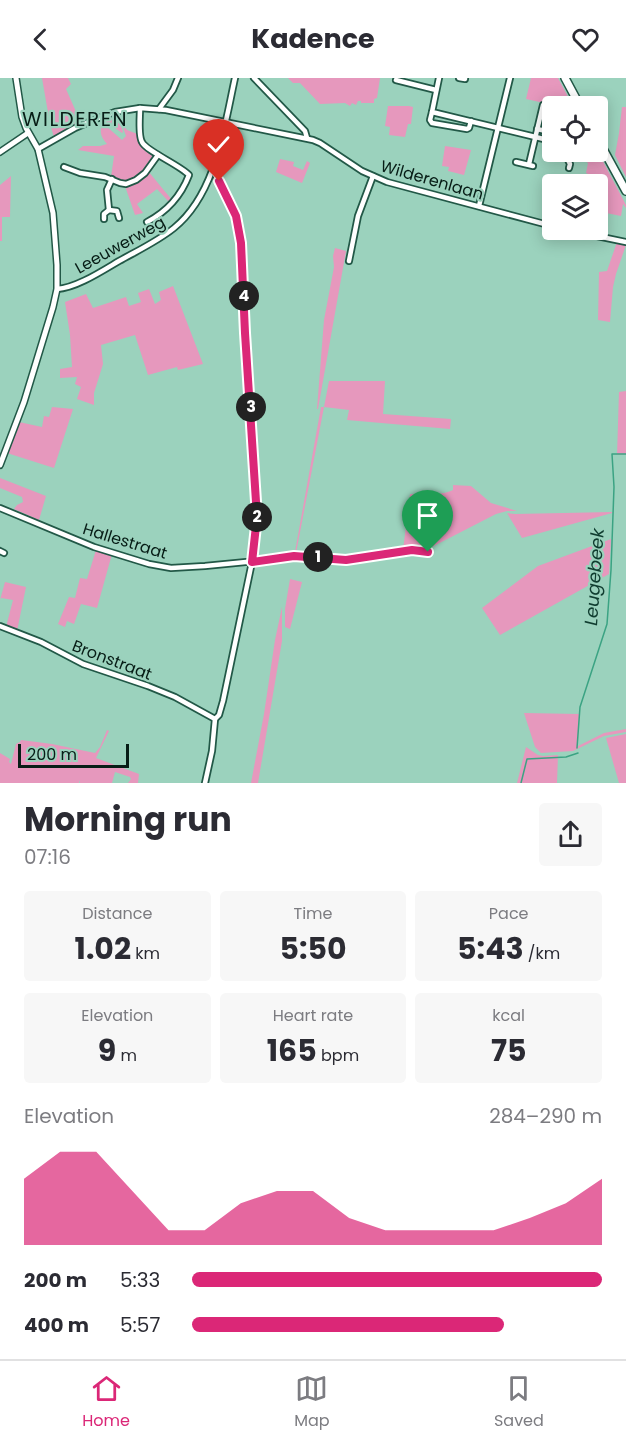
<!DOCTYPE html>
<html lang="en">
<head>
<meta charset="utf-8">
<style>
	:root { --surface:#fff; --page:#f7f7f7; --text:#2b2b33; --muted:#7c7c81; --line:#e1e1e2; --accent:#db2777 }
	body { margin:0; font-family:Poppins,sans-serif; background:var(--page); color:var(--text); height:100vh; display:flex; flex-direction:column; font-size:22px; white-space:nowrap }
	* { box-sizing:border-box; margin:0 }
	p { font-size:20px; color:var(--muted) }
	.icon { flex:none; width:33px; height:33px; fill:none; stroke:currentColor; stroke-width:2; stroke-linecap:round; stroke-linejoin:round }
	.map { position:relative; height:705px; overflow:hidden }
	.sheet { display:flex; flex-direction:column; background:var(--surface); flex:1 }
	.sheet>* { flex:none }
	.controls { position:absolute; left:542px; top:18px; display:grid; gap:12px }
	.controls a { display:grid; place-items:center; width:66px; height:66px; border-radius:6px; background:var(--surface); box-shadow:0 3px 15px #0003; font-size:30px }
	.scale { position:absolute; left:18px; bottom:15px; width:111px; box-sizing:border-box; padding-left:6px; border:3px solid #071d16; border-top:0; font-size:16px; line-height:21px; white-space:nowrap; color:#071d16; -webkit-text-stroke:4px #9bd2bd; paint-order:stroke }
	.pin { position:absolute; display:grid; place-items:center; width:51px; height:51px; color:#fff; margin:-62px -26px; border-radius:50% 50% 50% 0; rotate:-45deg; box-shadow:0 0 6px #0007 }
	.pin .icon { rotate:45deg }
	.km { position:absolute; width:30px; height:30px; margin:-15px; border-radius:50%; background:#222; color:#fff; font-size:16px; line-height:30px; text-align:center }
	.round { display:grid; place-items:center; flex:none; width:63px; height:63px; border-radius:6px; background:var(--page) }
	.summary { display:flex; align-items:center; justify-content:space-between; height:102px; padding:0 24px }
	h1 { font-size:33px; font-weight:700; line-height:45px }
	.stats { display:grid; grid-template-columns:repeat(3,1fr); gap:9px; height:102px; padding:6px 24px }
	.stats div { display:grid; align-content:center; border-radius:6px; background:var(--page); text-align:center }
	.stats b { font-size:30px; font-weight:700 }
	.stats small { font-size:16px; font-weight:400 }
	.stats p { font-size:16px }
	.chart { height:168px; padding:12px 24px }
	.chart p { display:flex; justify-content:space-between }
	.chart svg { width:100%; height:108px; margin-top:6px; fill:var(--accent); opacity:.7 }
	ul { padding:0 24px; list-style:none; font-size:20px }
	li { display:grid; grid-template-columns:96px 72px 1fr; align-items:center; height:45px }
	li i { height:15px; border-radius:8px; background:var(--accent) }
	header { display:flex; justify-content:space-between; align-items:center; height:78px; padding:0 24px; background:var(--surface); font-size:27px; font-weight:700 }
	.menu { display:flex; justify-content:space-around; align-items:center; height:84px; border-top:2px solid var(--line); background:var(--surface); font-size:16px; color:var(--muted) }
	.menu a { display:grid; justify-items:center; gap:3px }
	.menu .current { color:var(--accent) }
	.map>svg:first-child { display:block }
</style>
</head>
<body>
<header><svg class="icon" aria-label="back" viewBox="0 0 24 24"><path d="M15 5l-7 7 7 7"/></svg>Kadence<svg class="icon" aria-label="heart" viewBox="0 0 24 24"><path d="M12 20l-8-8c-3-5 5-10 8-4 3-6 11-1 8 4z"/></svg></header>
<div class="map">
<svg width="626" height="705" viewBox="0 0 626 705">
	<rect width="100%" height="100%" fill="#9bd2bd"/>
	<g fill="#e698bd">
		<path d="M42,0H68L71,6L66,11L81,45L54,59L50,46Z"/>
		<path d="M288,0H380L377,20L374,21V25H361V23H358L356,27L352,25L350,28L345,25L320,26L300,5H293Z"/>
		<path d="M531,0H558L573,28H558L526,21Z"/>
		<path d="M388,28H409L413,29L411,46H408L405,59L389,57L390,49L385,48Z"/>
		<path d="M622,29H626V99L615,77L619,55Z"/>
		<path d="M119,41L123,54L122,55L108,45L106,48L122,62L126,58L121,44L127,52L140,57L142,68L151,75L153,79C148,89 135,107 121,104C118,103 115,101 111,99L114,78L78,72L83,68H100L107,66C99,57 100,53 103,42Z"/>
		<path d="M445,68L471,72L464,97L448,93L449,89L442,88Z"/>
		<path d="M597,72L626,127V130L623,126L621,138L606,135V133L597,131L600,111L597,110V106H587L588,96L586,95L588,85L585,83L586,78L568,74Z"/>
		<path d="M280,81L294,84L293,88L303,92L307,83L310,85L302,105L276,94Z"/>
		<path d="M148,93L172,122L170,125L157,111L137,126L143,135L135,137L125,108Z"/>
		<path d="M11,98L10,139H2V163H0V107Z"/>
		<path d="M617,164L626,167L616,196L613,209L610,244L598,242L599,194L607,193Z"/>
		<path d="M335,170L346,173L318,331H317L324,242L334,189L333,178Z"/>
		<path d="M173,208L203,286L178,292L177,289L148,297L135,257L101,267L103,286L94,315V327L77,321L81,309L75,306L77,299L60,300V291L72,289L70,257L65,224L86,216L93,230L126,219L129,228L141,224L138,215L149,211L155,226L161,222L159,214Z"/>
		<path d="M329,303H385L383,336L451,341L450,351L347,342L349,332L324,329L296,475L297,477H296L295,474L321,329H324Z"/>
		<path d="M626,313V376L617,377L619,314Z"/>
		<path d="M52,329L73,331L54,390L7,375L19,344L42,349L44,338L49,339Z"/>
		<path d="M0,400L46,418L39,442L14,431L17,427L23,424L22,419L0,410Z"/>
		<path d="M453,407L471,408L491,425L517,433H507L496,436L426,472H403L410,416C424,416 440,418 453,412Z"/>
		<path d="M612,434V435L522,460L507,435L515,436Z"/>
		<path d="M611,461L609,496L500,557L482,530L538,488Z"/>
		<path d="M96,472L112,476L97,530L81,526L74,546L67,543L65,549L58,546L69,519L75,520L80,500L87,501Z"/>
		<path d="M290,501L302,504L290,551L285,549V531Z"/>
		<path d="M5,504L26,509L17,553L6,549L13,522L1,520L0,522Z"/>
		<path d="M282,529V563L258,705H251L264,636L275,562Z"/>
		<path d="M524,635L579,636L578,668L604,655L626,651V654L604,658L573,673L541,675L535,669Z"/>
		<path d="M107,652L109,653L96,680L139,696L138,705H128L131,701L130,699L115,694L112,705H80V702L79,705H0V675L10,681L9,684L11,686L16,666L20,664L21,662L52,666L95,675L100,669Z"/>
		<path d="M626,656V705H619L606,660Z"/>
		<path d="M526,669L538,677L543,678L558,677L557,705H517Z"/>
	</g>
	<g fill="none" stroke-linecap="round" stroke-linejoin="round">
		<g stroke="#3ba383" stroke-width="1.5">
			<path d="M577,670L580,629L607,546L611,492L614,409L612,376H626"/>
			<path d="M521,705L527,681L566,679L578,675"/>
		</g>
		<defs>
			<g id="minor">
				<path d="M254,0L305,53L307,60"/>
				<path d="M439,0L432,34L552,63"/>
				<path d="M459,0L465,1V0"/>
				<path d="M396,2L436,12"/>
				<path d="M140,30C140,39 138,57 142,64C146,73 180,87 189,97C181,118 166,134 147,144"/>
				<path d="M159,31L173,12L178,0"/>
				<path d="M432,34L430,42L432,45L467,51L469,50L471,43"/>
				<path d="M537,51L546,53"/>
				<path d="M38,71L75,50L96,41L115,34L140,30L166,32L313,62L320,65L362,93L387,104L552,148"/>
				<path d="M559,74L569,76L568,82L570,86L569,90"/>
				<path d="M516,84L533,88"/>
				<path d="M529,86L543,27"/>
				<path d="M64,89L80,95L105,99L120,105L126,106L136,102L145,95L158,77"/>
				<path d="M479,128L510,0"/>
				<path d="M109,132L107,112L112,101"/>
				<path d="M104,141V136L109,132L117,133L119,140"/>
				<path d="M568,152L626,164"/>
				<path d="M349,183L358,138L373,98"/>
				<path d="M57,211C76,210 102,193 119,183C137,173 158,163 174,150C216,116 224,50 235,0"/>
				<path d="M0,430L94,469L149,486L171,490L205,488L257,483L284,479L306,478L346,482L413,472L428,474"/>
				<path d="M0,473L4,475"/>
				<path d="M0,548L41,564L83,586L148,608L175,619L215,641"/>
				<path d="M205,705L212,673L215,641L219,637L223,623L252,484L257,439L245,255L243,189L240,152L234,132L213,93"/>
			</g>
			<g id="tertiary">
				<path d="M0,74L28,55"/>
				<path d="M0,387L24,324L53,229L57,211V187L53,135L38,71L26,50L22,39L16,0"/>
			</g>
			<g id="primary">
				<path d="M565,0L580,28"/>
				<path d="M597,60L626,113"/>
			</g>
		</defs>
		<use href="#minor" stroke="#225847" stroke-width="8"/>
		<use href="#tertiary" stroke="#225847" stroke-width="8"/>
		<use href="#primary" stroke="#225847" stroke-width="10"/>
		<use href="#minor" stroke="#fff" stroke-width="4.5"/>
		<use href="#tertiary" stroke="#fff" stroke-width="5"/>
		<use href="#primary" stroke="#fff" stroke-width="7"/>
	</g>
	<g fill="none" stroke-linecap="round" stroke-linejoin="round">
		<defs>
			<path id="route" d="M219,103L236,138L241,165L245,255L257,439L252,484L294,478L346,482L412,472L428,474"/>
		</defs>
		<use href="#route" stroke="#fff" stroke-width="12"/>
		<use href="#route" stroke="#db2777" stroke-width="8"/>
	</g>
	<g text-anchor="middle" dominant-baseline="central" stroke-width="4.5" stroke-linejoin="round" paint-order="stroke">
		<g font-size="16" fill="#071d16" stroke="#9bd2bd">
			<text transform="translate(432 102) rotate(16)">Wilderenlaan</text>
			<text transform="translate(120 167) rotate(-29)">Leeuwerweg</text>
			<text transform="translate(125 463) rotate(17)">Hallestraat</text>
			<text transform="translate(112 582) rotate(21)">Bronstraat</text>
		</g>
		<g font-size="18" font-style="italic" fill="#103d30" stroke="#9bd2bd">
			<text transform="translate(594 499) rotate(-86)">Leugebeek</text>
		</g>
		<g font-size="20" letter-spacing="1.5" fill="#071d16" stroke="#9bd2bd">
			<text x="75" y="41">WILDEREN</text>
		</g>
	</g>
</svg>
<div class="controls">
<a><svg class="icon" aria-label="locate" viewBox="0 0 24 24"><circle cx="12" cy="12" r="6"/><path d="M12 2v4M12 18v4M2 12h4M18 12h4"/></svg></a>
<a><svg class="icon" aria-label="layers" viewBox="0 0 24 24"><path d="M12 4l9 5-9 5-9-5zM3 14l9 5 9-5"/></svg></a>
</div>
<div class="scale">200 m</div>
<div class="pin" style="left:428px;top:474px;background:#1e9e55"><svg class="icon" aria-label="arrive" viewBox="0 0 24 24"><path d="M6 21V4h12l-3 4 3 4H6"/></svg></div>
<div class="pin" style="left:219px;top:103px;background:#d93025"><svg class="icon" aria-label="check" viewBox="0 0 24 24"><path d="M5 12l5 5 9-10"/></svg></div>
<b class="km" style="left:318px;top:479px">1</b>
<b class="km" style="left:257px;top:439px">2</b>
<b class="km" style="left:251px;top:329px">3</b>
<b class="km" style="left:244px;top:218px">4</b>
</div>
<section class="sheet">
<div class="summary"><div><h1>Morning run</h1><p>07:16</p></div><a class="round"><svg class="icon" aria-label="share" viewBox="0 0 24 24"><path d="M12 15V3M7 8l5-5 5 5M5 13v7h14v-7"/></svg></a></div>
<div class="stats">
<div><p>Distance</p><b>1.02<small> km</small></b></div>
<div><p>Time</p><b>5:50</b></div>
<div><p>Pace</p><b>5:43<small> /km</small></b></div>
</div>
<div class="stats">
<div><p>Elevation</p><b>9<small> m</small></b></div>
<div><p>Heart rate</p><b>165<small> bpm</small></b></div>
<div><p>kcal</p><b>75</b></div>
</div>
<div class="chart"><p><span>Elevation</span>284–290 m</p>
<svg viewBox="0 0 160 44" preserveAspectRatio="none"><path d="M0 44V17L10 6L20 6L30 22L40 38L50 38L60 27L70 22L80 22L90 33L100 38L110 38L120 38L130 38L140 33L150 27L160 17V44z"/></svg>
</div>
<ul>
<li><b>200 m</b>5:33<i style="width:100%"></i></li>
<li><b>400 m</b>5:57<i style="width:76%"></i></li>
</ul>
</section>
<nav class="menu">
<a class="current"><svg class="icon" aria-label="home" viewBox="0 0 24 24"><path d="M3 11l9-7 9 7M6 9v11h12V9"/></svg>Home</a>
<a><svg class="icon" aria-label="map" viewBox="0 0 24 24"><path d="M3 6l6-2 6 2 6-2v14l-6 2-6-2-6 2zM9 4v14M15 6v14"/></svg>Map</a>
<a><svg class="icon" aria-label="saved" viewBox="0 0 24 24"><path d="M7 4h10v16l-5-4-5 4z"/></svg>Saved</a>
</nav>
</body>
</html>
